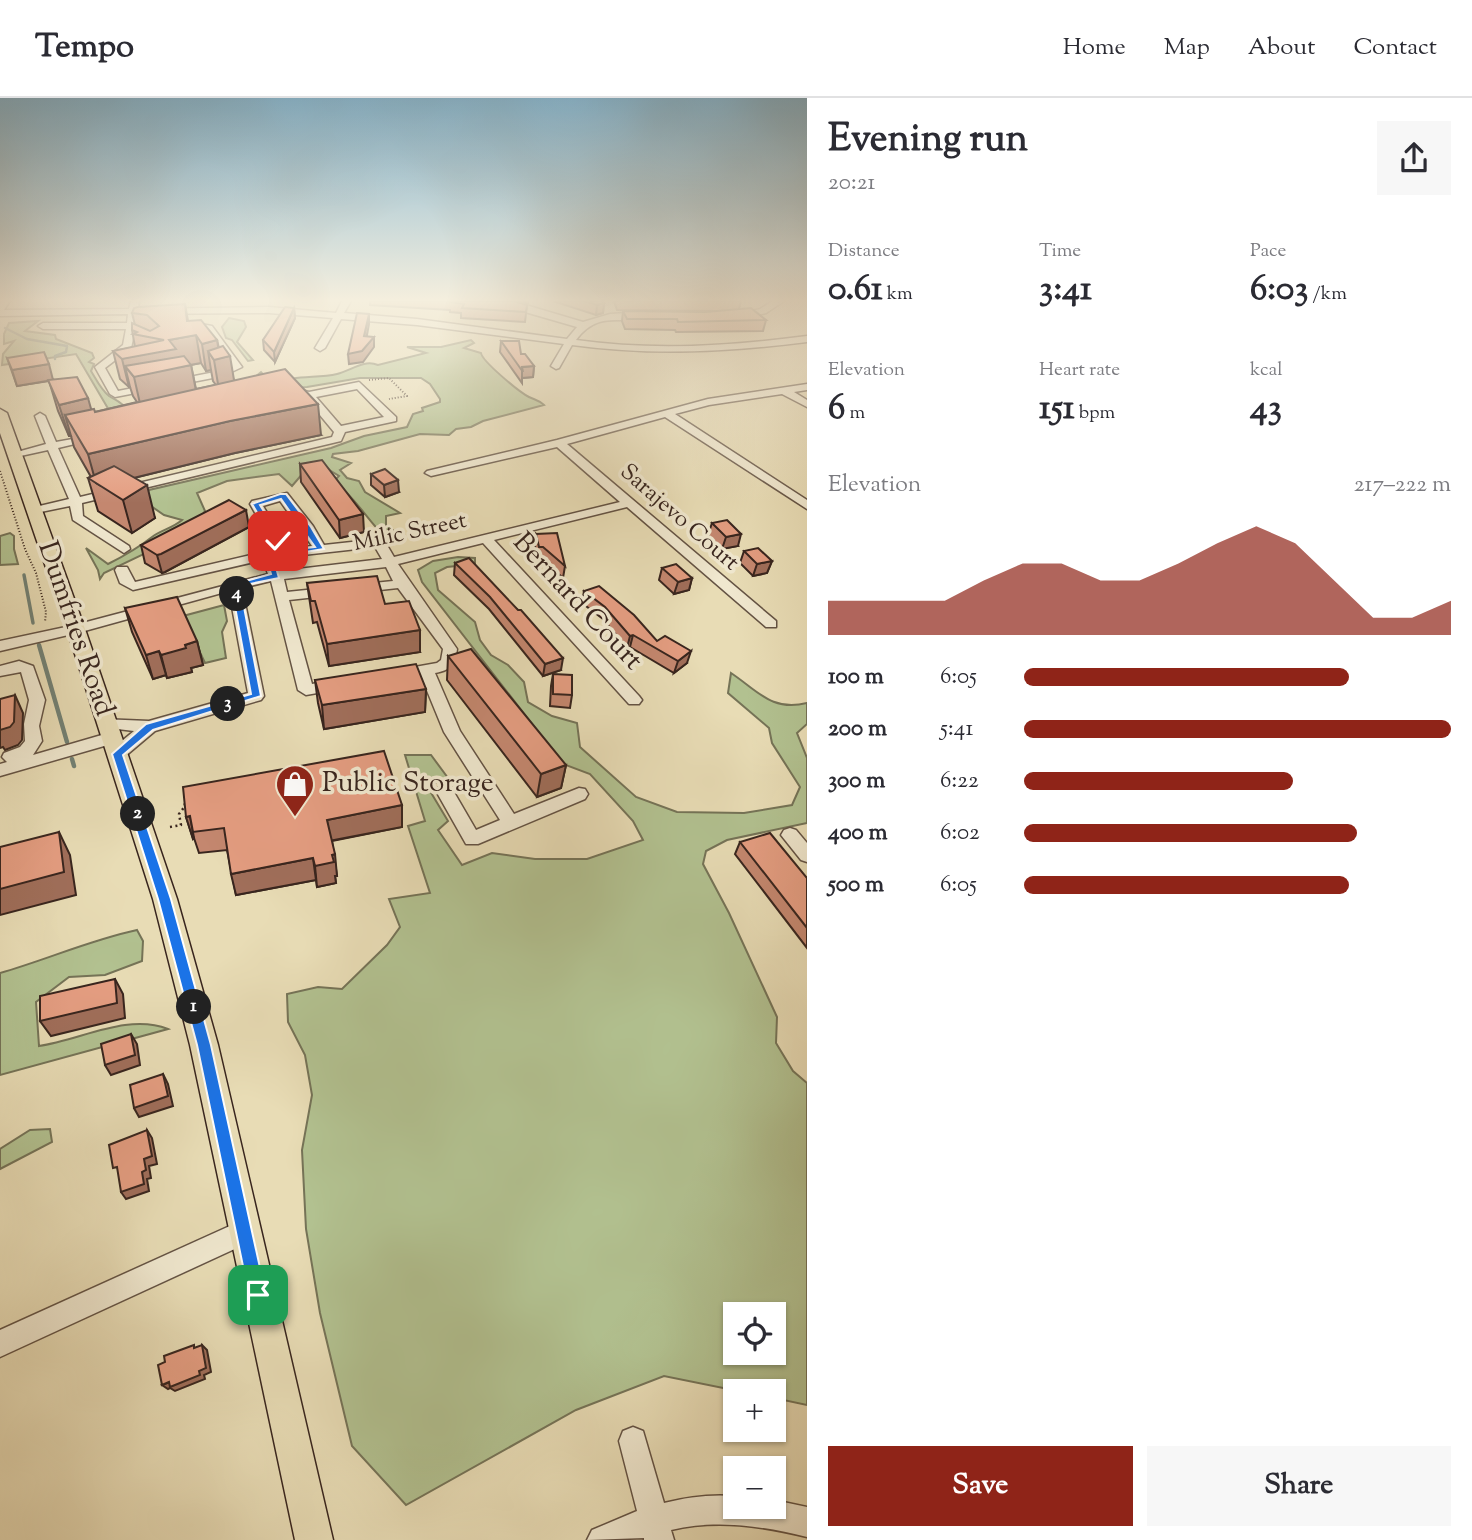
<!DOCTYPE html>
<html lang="en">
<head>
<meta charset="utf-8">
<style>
	:root { --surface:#fff; --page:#f7f7f7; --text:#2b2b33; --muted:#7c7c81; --line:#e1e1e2; --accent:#8f2418 }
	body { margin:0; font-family:"Sorts Mill Goudy",serif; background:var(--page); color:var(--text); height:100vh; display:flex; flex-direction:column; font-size:26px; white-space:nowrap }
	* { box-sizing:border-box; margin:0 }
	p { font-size:23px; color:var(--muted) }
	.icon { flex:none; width:38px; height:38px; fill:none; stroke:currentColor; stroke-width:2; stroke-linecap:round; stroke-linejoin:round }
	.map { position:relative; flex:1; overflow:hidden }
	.drawer { display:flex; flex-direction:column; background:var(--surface); width:665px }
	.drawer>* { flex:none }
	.buttons { position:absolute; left:723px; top:1204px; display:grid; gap:14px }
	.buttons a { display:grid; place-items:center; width:63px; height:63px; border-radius:0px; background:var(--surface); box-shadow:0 2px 5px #0004; font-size:35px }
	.pin { position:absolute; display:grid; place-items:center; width:60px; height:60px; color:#fff; margin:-30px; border-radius:14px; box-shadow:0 4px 10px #0006 }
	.km { position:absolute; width:35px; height:35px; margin:-18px; border-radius:50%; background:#222; color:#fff; font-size:19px; line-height:35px; text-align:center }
	.round { display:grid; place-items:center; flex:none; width:74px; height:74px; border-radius:0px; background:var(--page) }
	.head { display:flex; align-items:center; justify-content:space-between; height:119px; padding:0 21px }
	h1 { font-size:38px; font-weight:800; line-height:52px }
	.figures { display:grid; grid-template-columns:repeat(3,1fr); gap:10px; height:119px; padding:7px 21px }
	.figures div { display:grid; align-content:center }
	.figures b { font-size:35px; font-weight:800 }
	.figures small { font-size:19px; font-weight:400 }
	.figures p { font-size:19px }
	.chart { height:196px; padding:14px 21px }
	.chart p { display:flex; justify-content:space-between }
	.chart svg { width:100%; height:126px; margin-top:7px; fill:var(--accent); opacity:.7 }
	.cta { display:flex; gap:14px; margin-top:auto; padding:14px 21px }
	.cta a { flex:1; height:80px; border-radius:0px; background:var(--accent); color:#fff; font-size:28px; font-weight:800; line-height:80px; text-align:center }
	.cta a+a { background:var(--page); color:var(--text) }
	ul { padding:0 21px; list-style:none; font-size:23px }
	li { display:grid; grid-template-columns:112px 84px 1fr; align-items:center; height:52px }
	li i { height:18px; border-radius:9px; background:var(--accent) }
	header { display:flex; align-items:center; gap:42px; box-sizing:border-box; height:98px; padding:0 35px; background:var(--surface); border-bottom:2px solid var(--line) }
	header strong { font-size:33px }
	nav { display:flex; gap:38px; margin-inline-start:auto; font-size:24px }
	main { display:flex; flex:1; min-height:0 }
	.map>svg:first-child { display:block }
</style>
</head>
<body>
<header>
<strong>Tempo</strong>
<nav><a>Home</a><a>Map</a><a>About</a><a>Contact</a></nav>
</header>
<main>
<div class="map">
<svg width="807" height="1442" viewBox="0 0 807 1442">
	<rect width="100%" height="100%" fill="#e8dcb5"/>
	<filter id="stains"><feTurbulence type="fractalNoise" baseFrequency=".00286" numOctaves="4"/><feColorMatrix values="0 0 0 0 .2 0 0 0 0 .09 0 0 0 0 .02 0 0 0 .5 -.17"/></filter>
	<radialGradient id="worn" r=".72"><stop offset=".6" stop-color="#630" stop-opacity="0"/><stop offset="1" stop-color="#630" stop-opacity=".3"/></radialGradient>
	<g fill="#b2c190" stroke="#757357" stroke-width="2" fill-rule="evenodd">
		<path d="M229,220L244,223L246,229L237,244L253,262L248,263L232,242L226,240L222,229Z"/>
		<path d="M38,223L25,233L55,237L56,241L92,255L94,260L89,264L94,266L91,273C96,281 101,292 109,298C117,303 122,304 127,312L234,296L261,274L273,287C294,276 315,281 337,276C351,273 363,261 378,267L426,255L407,249H441L471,242L474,245L464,250L481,255C482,263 519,294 529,299C535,302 539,302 544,307L483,323L471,329L456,331L449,337L420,336L358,353L333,356L332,359L351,365L340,372L347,380L359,383L365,394L400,415L386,418V427L394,433L393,439L387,441C367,422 356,400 334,383L339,378L326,370L304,374L292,388L279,376L227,383L197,395L205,413L201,419L144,456L104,475L100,481L98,472L86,450L108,466C124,458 138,450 152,439C161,432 173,430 182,422L164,417L148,406L146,397L149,392L331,350L364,338L407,329L413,316L423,313L422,310L440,304V301L430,286L421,280H360L307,289L275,290L116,324L76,256L2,267L3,256L14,243L4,246V236L9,225Z"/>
		<path d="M10,435L14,438V451L18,466L0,467V438Z"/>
		<path d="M458,459L475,460V466L447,469L435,475L438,492L475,524L480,542L491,557L508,567L524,584L528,604L552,618L577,625L580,649L636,699L677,714L744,715L792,707L800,689L772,645L769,630L728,595L731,575C758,593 772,614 807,605V626L797,635L807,660V725L727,742L706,753L703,766L729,815L777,919L776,945L793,973L807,985V1307L774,1300V1293H738L664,1278L576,1312L406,1407L352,1348L320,1215L306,1131L302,1052L312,997L305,957L288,924L287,896L318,889L342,891L387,847L400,829L389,801L430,795L408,728L425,723L405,657H431L448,680L427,688L448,723L438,732L462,767L492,755L535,761H587L643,742L633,723L590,676L563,666L422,484L418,472L433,463ZM735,1216H774V1255H735Z"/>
		<path d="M224,507L227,523L222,534L226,560L205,565L183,518Z"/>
		<path d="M137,832L143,843L142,863L105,877L69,879L36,904L39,948C81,942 127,915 168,931L0,977V875C46,862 90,842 137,832Z"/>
		<path d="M50,1031L52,1044L0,1071V1051L30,1032Z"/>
	</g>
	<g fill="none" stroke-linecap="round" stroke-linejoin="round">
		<path stroke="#718074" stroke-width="2.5" d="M5,230L27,241L67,248L66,254L55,258V261"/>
		<path stroke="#718074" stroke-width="3.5" d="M24,477L33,525"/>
		<g stroke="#718074" stroke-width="4.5">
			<path d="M39,547L67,644"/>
			<path d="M72,661L74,668"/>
		</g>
		<defs>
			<g id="minor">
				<path d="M131,203H139L138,211L269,209L336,215L342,203H351L344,215L417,221L567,241L577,229L487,203L519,205L583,224L610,216L644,214L648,217C626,230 600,209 576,242C654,253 729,248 807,238V244C727,254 653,258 572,247L559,270L556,271L551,268L564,246L417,227L341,221L325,250L320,253L315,250L333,220L269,215L137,216L136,225H154L159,228L154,231H135L131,250L105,270L118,293L220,273L231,268L206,232L182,228V224L185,223L212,228L242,269L223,278L115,299L110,296L95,269L123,247L126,231H43L38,228L43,225H127L128,216L0,218V212L129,211Z"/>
				<path d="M773,203H784L766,215L735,222L730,219L760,211Z"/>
				<path d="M359,284L396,319V323L345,334L341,343L82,405L83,418L129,448L130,451L124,455L73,422L70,408L31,416V410L69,401L48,352L16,359L10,356L46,346L35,318L40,315L45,318L56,344L100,336V340L58,350L80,399L332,339L334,334L305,299L296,295L301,292L309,294ZM357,291L384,319L341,328L316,299Z"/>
				<path d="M807,286V292L794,294L807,302V309L782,296L709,307L675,316L807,402V411L665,319L567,346L776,523V529H766L627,409L494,442L639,598L642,602L639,606H629L483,445L398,466L457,551C455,567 451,572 435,575L460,633L514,716L579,690L585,691L588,696L585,701L478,746H466L436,693L439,689H451L476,732L500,722L444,634L421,578L398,582L390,577L398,572L437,565L441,562L443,551L398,490L289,502L312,586L340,581L348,586L340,591L306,597L298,592L271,483L242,490L264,598L261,602L155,633L123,660L117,662L109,656L111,652L134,633L101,629L99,625L101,621L149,623L248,595L229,493L81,534L0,553V543L75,527L268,476L263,462L133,492L120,485L115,472L117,469H127L135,484L268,453L312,448L280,403L263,408L284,443L283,446H273L250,406L252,403L287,395L313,428L324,447L379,441L384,442L394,459L620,404L557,349L431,378L425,375L427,373L557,342L708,301ZM375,449L382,461L281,473L276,460ZM386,469L393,483L287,494L284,481Z"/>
				<path d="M19,563L33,568L45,602L39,628L42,643L33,657L112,634L120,640L118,644L0,678V666L7,664L2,659L4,655L20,649L25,643L24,626L29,602L21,574L0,578V568Z"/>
				<path d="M790,730L796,732L807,745V764L801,762L781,737L784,732Z"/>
				<path d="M243,1122L252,1125L255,1134L252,1143L0,1259V1232Z"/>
				<path d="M633,1329L643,1333L664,1405C687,1399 711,1396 735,1398V1409H774V1402L807,1409V1439C762,1428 717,1421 671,1432L674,1442H644V1440L587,1442L592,1432L637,1413L619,1343L623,1333Z"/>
			</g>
			<g id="major">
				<path d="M0,203H10L4,212L0,213Z"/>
				<path d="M0,311L7,315L85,531L177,801L218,947L333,1442H295L190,947L153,801L67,531L0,335Z"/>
			</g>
		</defs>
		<use href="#minor" stroke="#645344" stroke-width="3"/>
		<use href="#major" stroke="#38251e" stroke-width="3"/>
		<g stroke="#38251e" stroke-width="2" stroke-dasharray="1 2" stroke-linecap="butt">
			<path d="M369,282L389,280L407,298L389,301"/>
			<path d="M0,373L25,451L36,475L46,514L45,524"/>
		</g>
		<path stroke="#38251e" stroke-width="2.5" stroke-dasharray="2 3.5" stroke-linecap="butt" d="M170,729L181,727L179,716L185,708L184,702"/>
		<use href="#minor" fill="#f0e8cf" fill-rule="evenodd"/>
		<use href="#major" fill="#e8dcb5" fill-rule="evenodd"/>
	</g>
	<g fill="#c4876f" stroke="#38251e" stroke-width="2" fill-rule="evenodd">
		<path d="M370,203H528V205L514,203L527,207L525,224L461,220V215L450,214V212L370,207Z"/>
		<path d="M553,203H602L604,205L603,215L596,217Z"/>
		<path d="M614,203H741L739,211L766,222L763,233L676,234L675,232L625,231L622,223L623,213L705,214L716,213L617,212Z"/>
		<path d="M185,206L188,223L217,242L219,250L234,282L321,337L235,355L134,380L155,420L132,435L98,413L88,380L91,379L74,349L71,338H69L58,313L49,283L17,288L7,260L53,281L95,314L137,304L133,298L130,289H129L120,281L113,253L135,249L132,232L135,227L132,215ZM201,265L206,273L211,272L213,283L216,287L196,291L191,267Z"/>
		<path d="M294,210L295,220L275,264L264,252L263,242Z"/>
		<path d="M501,243L521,256L534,268L533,279L522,280V285L500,254Z"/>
		<path d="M300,366L364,434L340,440L301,384Z"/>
		<path d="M371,376L399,394L385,399L371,387Z"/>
		<path d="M712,425L738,448L722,451L708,437Z"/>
		<path d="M249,429L165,474L162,475L145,465L141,447Z"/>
		<path d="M536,436L565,468L563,480L542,461H538L535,448Z"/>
		<path d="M744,453L772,463L767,475L753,478L740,465Z"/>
		<path d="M455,465L518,512L561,572L543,578L489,511L454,477Z"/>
		<path d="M662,470L692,480L689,492L674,496L659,482Z"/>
		<path d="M307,485L385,506L420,554L329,568L317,524L313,525Z"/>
		<path d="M584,493L657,543L687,565L674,575L630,549L627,550L603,521L582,505Z"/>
		<path d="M125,510L197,543L203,567L191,570L192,574L167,580L166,577L153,581L132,534Z"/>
		<path d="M448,558L566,667L561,690L537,699L447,582Z"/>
		<path d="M553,576L572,597L570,610L550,608L551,588Z"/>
		<path d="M315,582L426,591L425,614L324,631L318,605Z"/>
		<path d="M402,707V729L332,743L337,778H335L336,785L317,789L316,782L236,797L227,752L199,755L194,740L193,741L186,719Z"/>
		<path d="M740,744L807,780V850L735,756Z"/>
	</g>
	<g fill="#a06e5a" stroke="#38251e" stroke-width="2">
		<path d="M604,205L603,215L596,217L597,207Z"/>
		<path d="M294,210L295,220L275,264L274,254Z"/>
		<path d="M369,216V226L365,248L364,238Z"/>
		<path d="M196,237L201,265L179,269L191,267L197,298L141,310L134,279L125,268L130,289H129L122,261L169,242Z"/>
		<path d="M374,239V249L363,264L349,266L348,256Z"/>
		<path d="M217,242L220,260L230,258L235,288L219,292L214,262L208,253L211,272L206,273L202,246Z"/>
		<path d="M49,266L53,282L17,288L12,272Z"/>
		<path d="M534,268L533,279L522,280V269Z"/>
		<path d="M88,300L97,332L65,317L71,338H69L59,307Z"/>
		<path d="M318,306L321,337L235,355L101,388L96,385L88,356L230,323Z"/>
		<path d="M398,382L399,394L385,399L384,387Z"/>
		<path d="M147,387L155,420L132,435L123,402Z"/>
		<path d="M246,412L249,429L165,474L162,475L157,457Z"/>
		<path d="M363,416L364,434L340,440L339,422Z"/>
		<path d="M741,436L738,448L722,451L726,439Z"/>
		<path d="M772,463L767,475L753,478L757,466Z"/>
		<path d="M692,480L689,492L674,496L678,484Z"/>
		<path d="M420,532V554L329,568L327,546Z"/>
		<path d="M633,537L630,549L627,550L630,538Z"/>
		<path d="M197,543L203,567L191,570L192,574L167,580L161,557L185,547Z"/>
		<path d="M159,553L166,577L153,581L146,557Z"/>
		<path d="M691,553L687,565L674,575L678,563Z"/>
		<path d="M563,560L561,572L543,578L545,566Z"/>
		<path d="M426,591L425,614L324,631L322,607Z"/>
		<path d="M15,597L23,615L22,642L18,647L5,652L3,649L0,650V632Z"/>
		<path d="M566,667L561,690L537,699L541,676Z"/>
		<path d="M402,707V729L329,743L327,722Z"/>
		<path d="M190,718L194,740L193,741L186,719Z"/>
		<path d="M59,734L70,757L76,797L0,817V791Z"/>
		<path d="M335,756L337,778H335L336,785L317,789L315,768L332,757Z"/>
		<path d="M313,760L316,782L236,797L231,776Z"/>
		<path d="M115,881L123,896L125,920L51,938L40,923Z"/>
		<path d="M131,936L137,946L140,967L111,977L105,967Z"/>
		<path d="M163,976L168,986L173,1008L139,1019L134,1010Z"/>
		<path d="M147,1032L152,1040L157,1066L149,1068L151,1080L147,1081L149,1093L126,1101L121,1094L142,1074Z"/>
		<path d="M202,1247L207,1252L211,1274L204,1277L205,1281L175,1293L170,1290L168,1291L162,1287L199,1273Z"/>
	</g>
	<g fill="#e49d81" stroke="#38251e" stroke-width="2">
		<path d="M450,203H514L527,207L526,214L462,210L464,206L450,204Z"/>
		<path d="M585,203H602L604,205L597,207Z"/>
		<path d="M185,206L187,223L201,222L217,242L202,246L196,237L169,242L176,251L122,261L113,253L164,242L133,236L137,234L132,232V225L150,233L159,228L147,217L132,215L134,210L138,209Z"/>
		<path d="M285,209L294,210L274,254L263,242Z"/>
		<path d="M751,210L766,222L678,224L677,221H627L623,213L705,214Z"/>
		<path d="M357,215L369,216L364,238L374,239L362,253L348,256Z"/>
		<path d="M501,243H519L521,256H525L534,268L522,269L523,274Z"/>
		<path d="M223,248L230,258L214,262L208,253Z"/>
		<path d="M44,254L49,266L12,272L7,260Z"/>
		<path d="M184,258L191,267L134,279L125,268Z"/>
		<path d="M285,271L318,306L230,323L88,356L65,317L94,311L95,314Z"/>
		<path d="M77,279L88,300L59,307L48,282Z"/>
		<path d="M322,362L363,416L339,422L300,366Z"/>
		<path d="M114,368L147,387L123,402L88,380Z"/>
		<path d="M385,371L398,382L384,387L371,376Z"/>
		<path d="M229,402L246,412L161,456L157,457L141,447Z"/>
		<path d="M727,422L741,436L726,439L712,425Z"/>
		<path d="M557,435L565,468L543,449H539L536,436Z"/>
		<path d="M758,450L772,463L757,466L744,453Z"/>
		<path d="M469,460L518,512H521L563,560L545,566L490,499L455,465Z"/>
		<path d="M676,466L692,480L678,484L662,470Z"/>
		<path d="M377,478L385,506L409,503L420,532L327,546L315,503H311L307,485Z"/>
		<path d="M599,488L634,517L657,543L665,538L691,553L678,563L633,537L630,538L605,509L584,493Z"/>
		<path d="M177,499L197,543L185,547L186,550L161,557L159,553L146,557L125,510Z"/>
		<path d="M471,551L566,667L541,676L448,558Z"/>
		<path d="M416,566L426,591L322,607L315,582Z"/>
		<path d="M553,576L572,577V597L553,596Z"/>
		<path d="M15,597L14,624L10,629L0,632V601Z"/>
		<path d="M384,653L402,707L327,722L335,756L332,757L334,764L315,768L313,760L231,776L224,730L193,734L190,718L186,719L183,689Z"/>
		<path d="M59,734L64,774L0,791V749Z"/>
		<path d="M770,735L807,780V830L740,744Z"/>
		<path d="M115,881L117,905L40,923V898Z"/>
		<path d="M131,936L135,957L105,967L101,946Z"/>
		<path d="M163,976L168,998L134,1010L130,987Z"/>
		<path d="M147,1032L152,1058L144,1061L146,1072L142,1074L144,1086L121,1094L117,1069L113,1070L109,1047Z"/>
		<path d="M194,1247V1250L202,1247L206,1270L199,1273L200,1277L170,1289L169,1284L162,1287L158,1267L165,1264L164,1258Z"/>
	</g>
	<linearGradient id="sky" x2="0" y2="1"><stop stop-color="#87b7d1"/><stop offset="0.5" stop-color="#f5efde"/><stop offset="1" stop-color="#f5efde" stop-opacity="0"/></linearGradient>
	<rect width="807" height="405" fill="url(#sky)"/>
	<path fill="#1a73e8" stroke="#fff" stroke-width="2" d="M280,396H286L311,429L324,451L273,459L279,480L240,488L261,598L153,632L123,657L171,801L211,947L266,1197L264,1203L258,1205L252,1203L249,1197L197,947L158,801L112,656L146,626L251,596L231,487L271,476L265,455L315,449L281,401L260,407L282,443L278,445L274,443L252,406Z"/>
	<defs>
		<symbol id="shop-pin" viewBox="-11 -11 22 30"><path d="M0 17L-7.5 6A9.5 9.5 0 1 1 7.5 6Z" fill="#8f2418" stroke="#f0e8cf"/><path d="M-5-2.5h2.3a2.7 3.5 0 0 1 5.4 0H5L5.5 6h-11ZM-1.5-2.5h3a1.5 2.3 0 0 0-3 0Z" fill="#fff"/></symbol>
	</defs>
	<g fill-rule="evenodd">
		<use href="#shop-pin" x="273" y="664" width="44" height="60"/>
	</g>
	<g text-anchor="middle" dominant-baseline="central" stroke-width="7" stroke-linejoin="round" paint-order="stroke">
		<g font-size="23" fill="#38251e" stroke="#f0e8cf">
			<text transform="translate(679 420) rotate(41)">Sarajevo Court</text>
			<text transform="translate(410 435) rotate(-12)">Milic Street</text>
		</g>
		<g font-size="28" fill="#38251e" stroke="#f0e8cf">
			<text transform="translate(577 504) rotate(47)">Bernard Court</text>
			<text transform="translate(75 531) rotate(71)">Dumfries Road</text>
		</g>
		<g font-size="28" fill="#38251e" stroke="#f0e8cf" text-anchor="start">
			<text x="322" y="686">Public Storage</text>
		</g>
	</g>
	<rect width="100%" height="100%" filter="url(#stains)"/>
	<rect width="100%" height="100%" fill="url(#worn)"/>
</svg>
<div class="buttons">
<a><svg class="icon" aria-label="locate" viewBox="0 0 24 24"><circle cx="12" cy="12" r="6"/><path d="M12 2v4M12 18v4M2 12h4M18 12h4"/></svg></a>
<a>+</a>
<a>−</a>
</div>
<div class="pin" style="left:258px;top:1197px;background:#1e9e55"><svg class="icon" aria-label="arrive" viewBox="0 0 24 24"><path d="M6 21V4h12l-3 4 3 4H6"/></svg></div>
<div class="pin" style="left:278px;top:443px;background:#d93025"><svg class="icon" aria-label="check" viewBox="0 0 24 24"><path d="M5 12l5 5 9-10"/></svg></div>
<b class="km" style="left:194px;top:909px">1</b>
<b class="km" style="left:138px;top:716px">2</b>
<b class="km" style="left:228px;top:606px">3</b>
<b class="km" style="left:237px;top:496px">4</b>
</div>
<section class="drawer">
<div class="head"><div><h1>Evening run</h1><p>20:21</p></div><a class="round"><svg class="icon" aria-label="share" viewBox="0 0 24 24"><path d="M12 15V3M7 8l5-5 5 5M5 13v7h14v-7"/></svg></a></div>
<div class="figures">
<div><p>Distance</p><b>0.61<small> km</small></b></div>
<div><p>Time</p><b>3:41</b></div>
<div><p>Pace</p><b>6:03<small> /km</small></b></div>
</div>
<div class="figures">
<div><p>Elevation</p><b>6<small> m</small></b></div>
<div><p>Heart rate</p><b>151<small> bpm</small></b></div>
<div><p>kcal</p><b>43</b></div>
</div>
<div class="chart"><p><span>Elevation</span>217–222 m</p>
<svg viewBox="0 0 160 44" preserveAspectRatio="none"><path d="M0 44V32L10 32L20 32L30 32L40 25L50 19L60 19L70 25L80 25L90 19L100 12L110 6L120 12L130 25L140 38L150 38L160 32V44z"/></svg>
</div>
<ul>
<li><b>100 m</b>6:05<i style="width:76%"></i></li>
<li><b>200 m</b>5:41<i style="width:100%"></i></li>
<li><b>300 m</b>6:22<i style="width:63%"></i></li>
<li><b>400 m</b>6:02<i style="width:78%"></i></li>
<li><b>500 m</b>6:05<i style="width:76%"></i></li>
</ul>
<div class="cta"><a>Save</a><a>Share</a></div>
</section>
</main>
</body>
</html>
